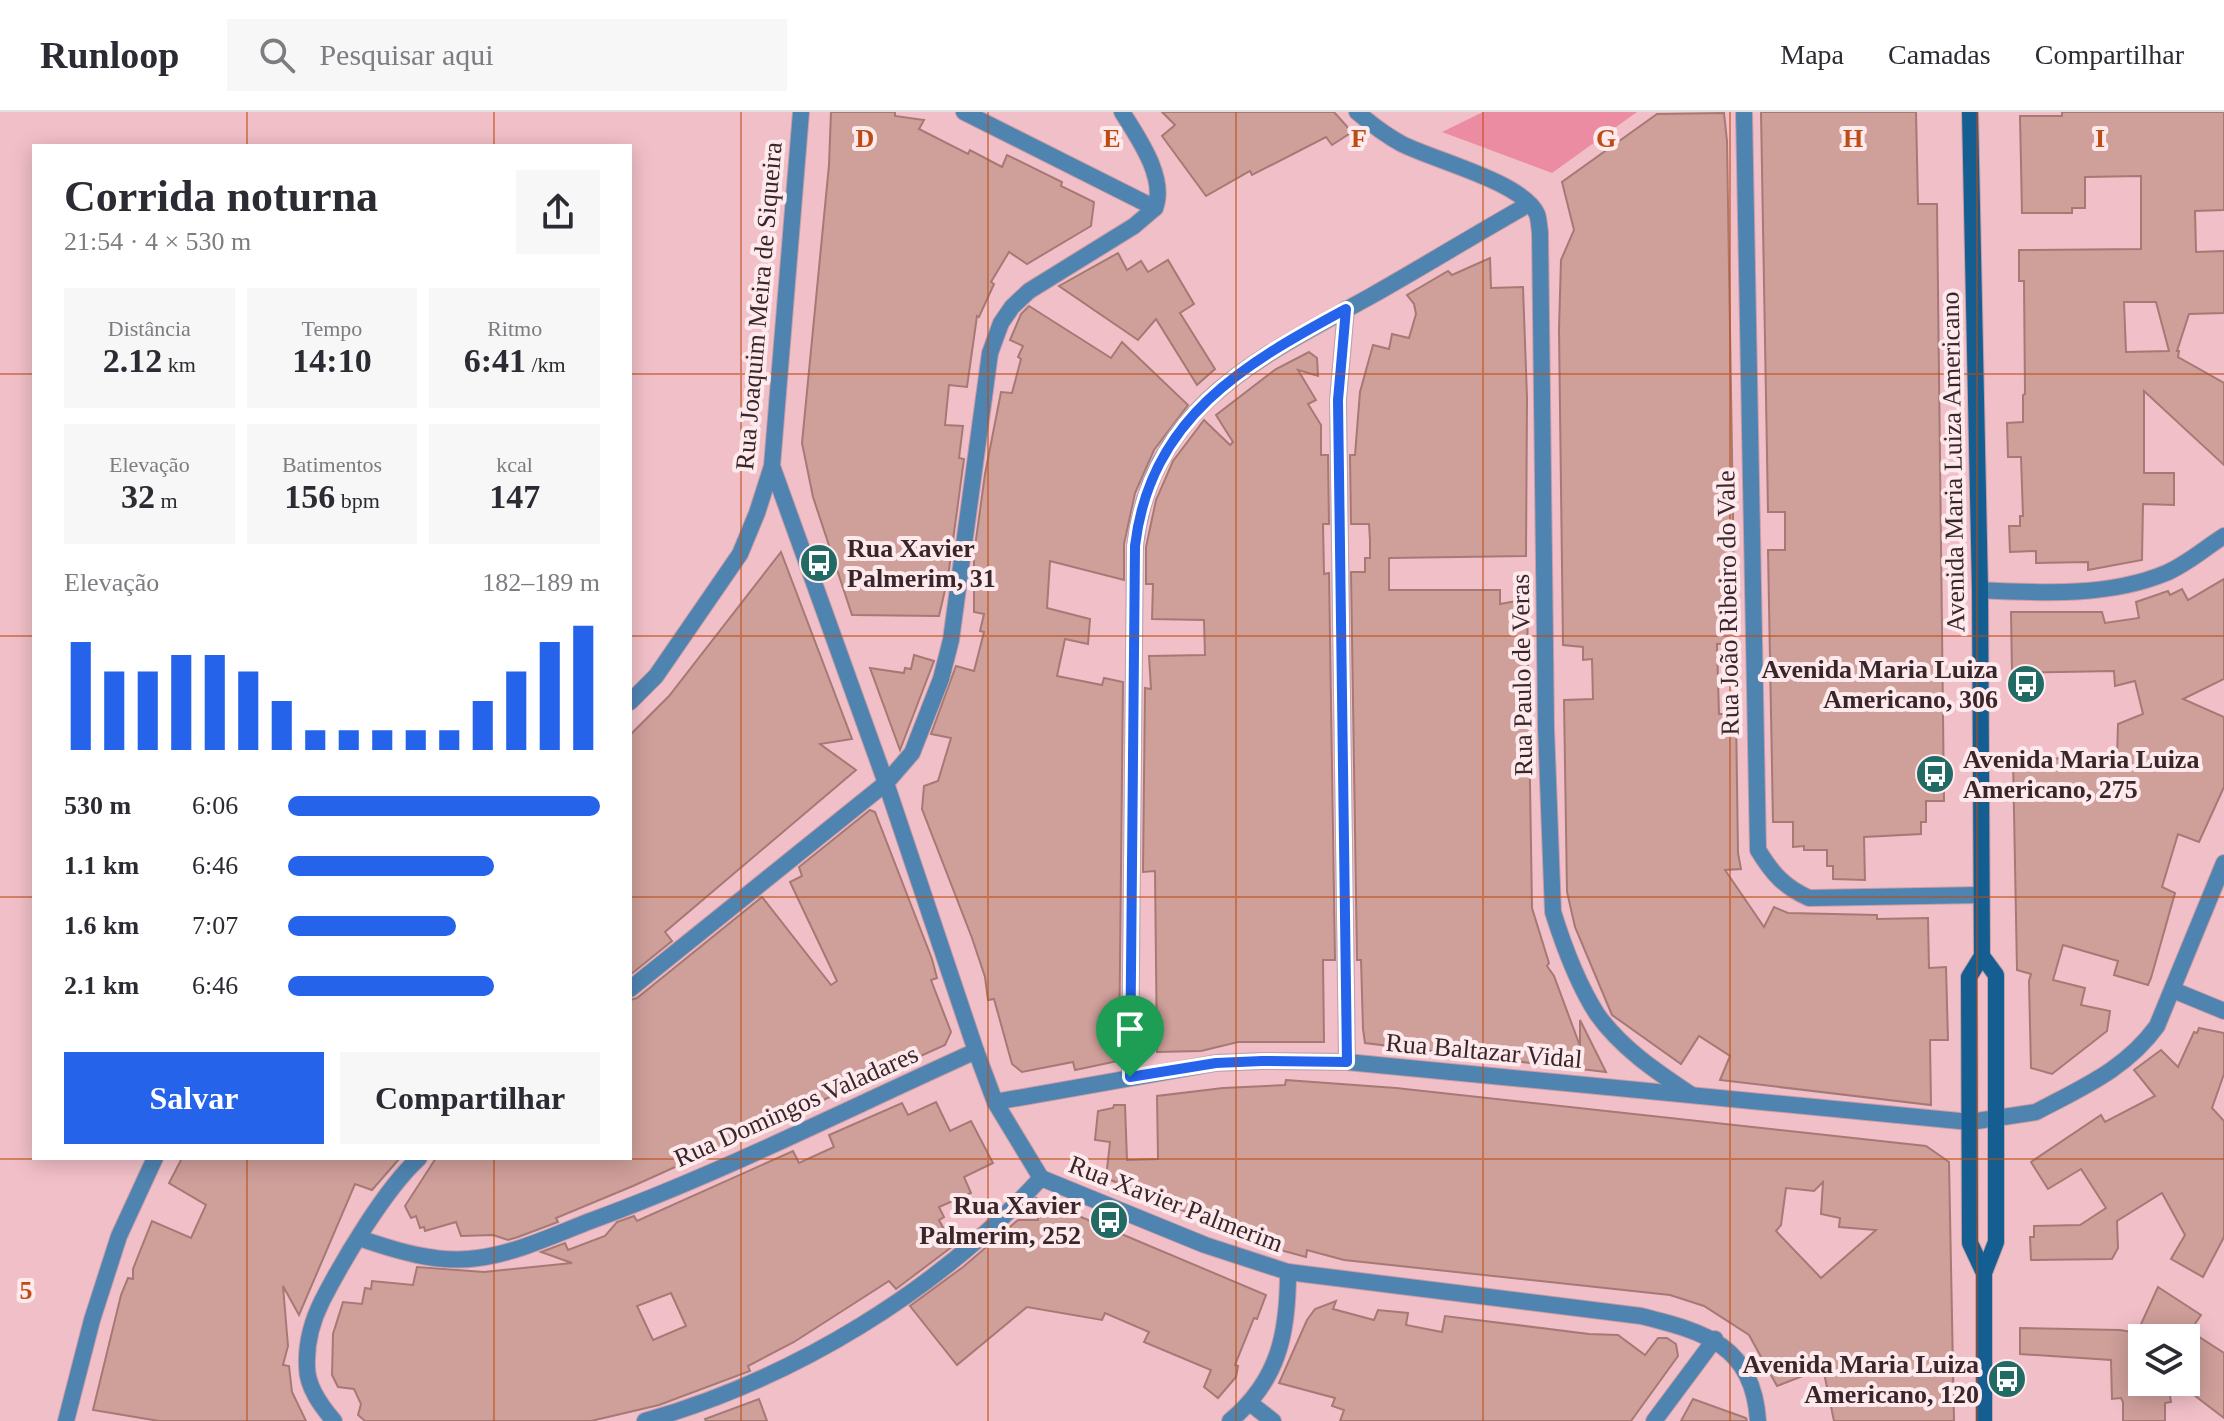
<!DOCTYPE html>
<html lang="pt">
<head>
<meta charset="utf-8">
<style>
	:root { --surface:#fff; --page:#f7f7f7; --text:#2b2b33; --muted:#7c7c81; --line:#e1e1e2; --accent:#2563eb }
	body { margin:0; font-family:"Times New Roman",serif; background:var(--page); color:var(--text); height:100vh; display:flex; flex-direction:column; font-size:30px; white-space:nowrap }
	* { box-sizing:border-box; margin:0 }
	p { font-size:26px; color:var(--muted) }
	.icon { flex:none; width:44px; height:44px; fill:none; stroke:currentColor; stroke-width:2; stroke-linecap:round; stroke-linejoin:round }
	.map { position:relative; flex:1; overflow:hidden }
	.side { position:absolute; left:32px; top:32px; width:600px; height:1016px; display:flex; flex-direction:column; background:var(--surface); border-radius:0px; box-shadow:0 4px 20px #0003 }
	.side>* { flex:none }
	.buttons { position:absolute; left:2128px; top:1212px; display:grid; gap:16px }
	.buttons a { display:grid; place-items:center; width:72px; height:72px; border-radius:0px; background:var(--surface); box-shadow:0 4px 20px #0003; font-size:40px }
	.pin { position:absolute; display:grid; place-items:center; width:68px; height:68px; color:#fff; margin:-82px -34px; border-radius:50% 50% 50% 0; rotate:-45deg; box-shadow:0 0 8px #0007 }
	.pin .icon { rotate:45deg }
	.round { display:grid; place-items:center; flex:none; width:84px; height:84px; border-radius:0px; background:var(--page) }
	.summary { display:flex; align-items:center; justify-content:space-between; height:136px; padding:0 32px }
	h1 { font-size:44px; font-weight:800; line-height:60px }
	.metrics { display:grid; grid-template-columns:repeat(3,1fr); gap:12px; height:136px; padding:8px 32px }
	.metrics div { display:grid; align-content:center; border-radius:0px; background:var(--page); text-align:center }
	.metrics b { font-size:34px; font-weight:800 }
	.metrics small { font-size:22px; font-weight:400 }
	.metrics p { font-size:22px }
	.chart { height:224px; padding:16px 32px }
	.chart p { display:flex; justify-content:space-between }
	.chart svg { width:100%; height:144px; margin-top:8px; stroke:var(--accent); stroke-width:6 }
	.button { display:flex; gap:16px; margin-top:auto; padding:16px 32px }
	.button a { flex:1; height:92px; border-radius:0px; background:var(--accent); color:#fff; font-size:32px; font-weight:800; line-height:92px; text-align:center }
	.button a+a { background:var(--page); color:var(--text) }
	ul { padding:0 32px; list-style:none; font-size:26px }
	li { display:grid; grid-template-columns:128px 96px 1fr; align-items:center; height:60px }
	li i { height:20px; border-radius:10px; background:var(--accent) }
	header { display:flex; align-items:center; gap:48px; box-sizing:border-box; height:112px; padding:0 40px; background:var(--surface); border-bottom:2px solid var(--line) }
	header strong { font-size:38px }
	nav { display:flex; gap:44px; margin-inline-start:auto; font-size:28px }
	.search { width:560px; height:72px; background:var(--page); display:flex; align-items:center; gap:20px; box-sizing:border-box; padding:0 28px; border-radius:0px; color:var(--muted); font-size:30px }
	.map>svg:first-child { display:block }
</style>
</head>
<body>
<header>
<strong>Runloop</strong>
<div class="search"><svg class="icon" aria-label="search" viewBox="0 0 24 24"><circle cx="10" cy="10" r="6"/><path d="M15 15l6 6"/></svg>Pesquisar aqui</div>
<nav><a>Mapa</a><a>Camadas</a><a>Compartilhar</a></nav>
</header>
<div class="map">
<svg width="2224" height="1309" viewBox="0 0 2224 1309">
	<rect width="100%" height="100%" fill="#f1bfc8"/>
	<path fill="#ec8ca2" d="M1483,0H1637L1552,61L1442,20Z"/>
	<g fill="#cf9f9a" stroke="#a67974" stroke-width="2" fill-rule="evenodd">
		<path d="M831,0H895V4L924,8L919,17L968,42L970,38L1002,55L1007,43L1062,70L1061,74L1094,90L1091,114L1027,152L1009,140L991,170L994,172L979,205L977,204L967,275L949,273L945,313L963,314L959,346L964,347L948,465L939,504L852,503L813,385L802,331L829,53Z"/>
		<path d="M1162,0H1334L1352,20L1332,33L1326,25L1252,63L1250,59L1206,84L1162,24L1175,13Z"/>
		<path d="M1761,0H1916L1918,92H1937L1944,689H1926V710H1921V722L1864,725L1865,768L1833,767V754H1827V738H1804V734L1793,735V710H1773L1768,438H1785V400H1768Z"/>
		<path d="M2062,0H2224V98L2195,99L2196,140L2224,139V201L2189,202L2177,239H2179L2178,245L2224,271V353L2144,279V361H2174V393L2143,392L2142,448L2088,458V450L2036,451V439L2010,440L2009,414H2020V404H2023L2021,345H2008L2007,311L2023,310V283L2025,282L2024,169H2019V138L2141,137V64L2085,65V96H2072V101H2022L2020,4H2062ZM2124,190H2156L2169,239L2126,240Z"/>
		<path d="M1724,1L1727,29L1735,531L1717,532L1719,602H1736L1738,741L1741,757L1725,758L1764,815L1774,795L1788,801L1877,803V807L1928,806L1929,856L1946,855L1948,928H1930L1931,993L1720,968L1730,944L1699,924L1681,952L1612,903L1575,815L1567,780L1564,588L1593,587L1592,547L1583,548V535L1563,533L1559,217L1561,148L1574,118L1562,70L1657,2Z"/>
		<path d="M1118,141L1127,158L1141,149L1148,160L1168,148L1194,192L1180,201L1215,257L1197,273L1156,207L1138,228L1059,174Z"/>
		<path d="M1490,146L1491,176L1523,175L1527,286L1526,444L1389,446V478H1500V492L1527,487L1532,796L1549,851L1547,854L1554,864L1580,934V908L1606,960L1365,931L1363,917L1361,848H1357L1351,460H1365V446H1370V428L1369,412H1351L1350,343H1355L1360,280L1373,233L1389,237L1392,222L1409,226L1416,202L1414,192L1407,183L1448,159L1452,163Z"/>
		<path d="M1029,194L1111,246L1122,230L1188,293L1154,338L1135,381L1124,432V468L1050,449L1047,496L1090,507L1088,532L1065,527L1057,564L1102,573L1104,566L1123,570L1119,946L1118,949L1075,958L1073,950L1022,960L1012,952L994,887L988,888L985,865L972,826L922,697L924,674L938,669L951,626L931,622L956,554L974,559L984,520L980,519L984,502L974,500V442L985,362L1001,280L1012,281L1021,247L1018,245L1023,234L1010,228L1021,202Z"/>
		<path d="M1309,240L1317,246L1318,264L1298,258L1316,288L1308,292L1321,313V343H1328L1329,412H1323L1324,462L1329,461L1335,848H1323L1324,930H1238L1201,939L1157,940L1155,759L1143,760L1145,576L1151,577L1149,544L1205,543L1204,508L1152,507L1153,472H1146V435L1156,388L1173,349L1204,308L1230,333L1233,330L1216,303L1276,257Z"/>
		<path d="M781,440L852,627L820,632L856,658L665,820L672,829L630,863V623L669,584Z"/>
		<path d="M2224,467V567L2183,587L2224,605V675L2199,730L2178,722L2162,775L2175,781L2151,866L2148,873L2114,863L2118,849L2063,833L2053,868L2085,876L2081,893L2110,899L2107,919L2052,962L2031,956L2029,869L2031,862L2017,858L2013,646L2117,647L2118,612L2143,602L2135,569L2115,574L2114,559L2012,561L2011,500H2102L2105,511L2139,506L2136,490L2168,479L2170,483L2182,477L2188,488Z"/>
		<path d="M914,543L934,549L900,638L870,556L904,561L905,556L911,557Z"/>
		<path d="M870,698L875,700L932,847L937,866L931,868L951,920L945,933L633,1074L556,1106L558,1110L518,1125L508,1128L493,1123L461,1124L456,1110L425,1119L424,1115L420,1116L416,1104L411,1106L405,1094L436,1046H630V888L637,886L762,785L831,873L837,869L790,770L802,764L799,755Z"/>
		<path d="M2199,916L2224,921V962L2212,996L2224,1009V1125L2203,1165L2171,1147L2185,1123L2162,1081L2117,1109L2118,1136L2112,1147L2031,1148L2030,1125H2034V1114L2080,1113L2106,1096L2081,1057L2048,1077L2031,1050L2101,1003L2105,1010L2155,984L2134,958L2161,938L2178,955L2194,920L2197,921Z"/>
		<path d="M1286,968L1396,976L1926,1034L1949,1050L1954,1309H1834L1823,1256L1777,1274L1749,1223L1704,1194L1670,1183L1344,1148L1307,1138L1306,1145L1269,1135L1106,1066L1110,1030L1095,1028L1098,999L1113,996L1114,993H1125L1127,1048L1158,1047L1157,984L1223,976L1285,973ZM1823,1070L1821,1102L1840,1106L1839,1115L1876,1118L1821,1166L1776,1119L1781,1113L1786,1076L1814,1079Z"/>
		<path d="M936,990L950,1019L971,1009L993,1051L964,1065L971,1081L939,1095L944,1105L939,1108L953,1134L896,1177L889,1169L794,1230L748,1254L750,1259L659,1293L591,1309H365L358,1303L361,1292L354,1277L338,1275L332,1263L333,1222L343,1190L362,1192L365,1176L371,1177L372,1169L413,1173L417,1155L484,1160L572,1151L541,1140L565,1131L568,1138L605,1124L617,1110L634,1104L637,1109L793,1039L799,1051L834,1035L829,1023L902,991L908,1003ZM671,1181L686,1214L653,1228L637,1194Z"/>
		<path d="M182,1046H400L372,1078L355,1072L299,1203L283,1174L288,1234L283,1253L289,1254L292,1280L306,1309H159L93,1298L121,1183L128,1166L133,1167V1157L152,1109L191,1126L206,1093L169,1071Z"/>
		<path d="M1036,1086L1266,1183L1257,1207L1254,1206L1235,1253L1238,1254L1236,1265L1218,1286L1204,1275L1211,1258L1144,1230L1149,1220L1105,1201L1102,1208L1027,1195L957,1253L910,1194L963,1155L1018,1108H1038Z"/>
		<path d="M2158,1175L2201,1203L2190,1219L2224,1241V1306L2186,1277V1226H2142V1270H2168L2171,1290L2165,1291V1309H2123V1290L2121,1286L2112,1287L2111,1248L2020,1242V1216L2120,1218L2137,1221Z"/>
		<path d="M1336,1189L1333,1197L1374,1208L1378,1198L1408,1201L1406,1213L1442,1220L1445,1204L1589,1222L1618,1223L1645,1243L1658,1226H1667L1676,1232L1678,1244L1631,1309H1340L1344,1298L1332,1294L1335,1286L1279,1271L1307,1208L1315,1197Z"/>
		<path d="M759,1287L767,1309H706L705,1307Z"/>
		<path d="M1693,1287L1746,1306L1747,1309H1681Z"/>
	</g>
	<g fill="none" stroke-linecap="round" stroke-linejoin="round">
		<defs>
			<g id="street">
				<path d="M964,0L1155,96"/>
				<path d="M1122,0C1137,24 1167,66 1155,96"/>
				<path d="M1357,0C1371,12 1385,23 1402,32C1433,48 1523,70 1537,102C1539,107 1539,115 1540,120L1546,616L1553,800C1563,832 1579,874 1597,902C1621,936 1657,960 1690,982"/>
				<path d="M1744,0L1758,738C1772,761 1784,775 1809,786L1981,783"/>
				<path d="M1346,197L1338,288L1347,950"/>
				<path d="M772,354L886,671L976,939L995,990L1041,1066L1205,1133L1288,1160L1641,1204C1705,1220 1753,1233 1758,1309"/>
				<path d="M1980,478C2041,481 2109,485 2166,461C2187,452 2205,436 2224,424"/>
				<path d="M630,590L656,564L740,442L757,401L772,354L801,0"/>
				<path d="M630,877L886,671L912,641L941,567L951,528L990,241L1001,211L1012,195L1029,179L1134,114L1155,96"/>
				<path d="M2173,878L2224,899"/>
				<path d="M1130,965L1135,434C1152,292 1261,245 1371,184C1424,154 1476,122 1529,92"/>
				<path d="M995,990L1216,951L1262,949L1347,950L1970,1010L2036,1000C2083,975 2126,957 2157,914L2224,751"/>
				<path d="M359,1126C397,1139 438,1152 478,1146C517,1141 556,1122 593,1108C724,1060 849,996 976,939"/>
				<path d="M1251,1292L1273,1309"/>
				<path d="M66,1309L92,1208L119,1124L155,1046"/>
				<path d="M334,1309C321,1294 307,1275 307,1255C306,1233 312,1209 322,1189C343,1148 385,1077 419,1046"/>
				<path d="M645,1309C793,1267 938,1179 1041,1066"/>
				<path d="M1230,1309C1279,1268 1288,1221 1288,1160"/>
				<path d="M1654,1309L1715,1227"/>
			</g>
			<g id="secondary">
				<path d="M1970,0L1980,478L1982,844L1969,865L1970,1131L1984,1161"/>
				<path d="M1982,844L1996,863V1130L1984,1161V1309"/>
			</g>
		</defs>
		<use href="#street" stroke="#c99da5" stroke-width="18"/>
		<use href="#secondary" stroke="#c99da5" stroke-width="18"/>
		<use href="#street" stroke="#4f84b1" stroke-width="16"/>
		<use href="#secondary" stroke="#155e91" stroke-width="16"/>
	</g>
	<g fill="none" stroke-linecap="round" stroke-linejoin="round">
		<defs>
			<path id="route" d="M1346,197L1338,288L1347,950L1262,949L1216,951L1130,965L1135,434C1150,306 1244,252 1346,197Z"/>
		</defs>
		<use href="#route" stroke="#fff" stroke-width="16"/>
		<use href="#route" stroke="#2563eb" stroke-width="10"/>
	</g>
	<path fill="none" stroke="#bc4c14" stroke-width="2" stroke-opacity="0.55" d="M247,0V34M494,0V34M741,0V1309M988,0V1309M1236,0V1309M1483,0V1309M1730,0V1309M1977,0V1309M0,262H34M630,262H2224M0,524H34M630,524H2224M0,785H34M630,785H2224M247,1046V1309M494,1046V1309M0,1047H2224"/>
	<defs>
		<symbol id="bus-disc" viewBox="-11 -11 22 22"><circle r="9.5" fill="#226b64" stroke="#fee9ec"/><path d="M-5-6H5V4H4V6H2V4H-2V6H-4V4H-5ZM-3.5-4V0h7V-4ZM-3.5 1.2v1.5H-2V1.2ZM2 1.2v1.5H3.5V1.2Z" fill="#fff"/></symbol>
	</defs>
	<g fill-rule="evenodd">
		<use href="#bus-disc" x="797" y="429" width="44" height="44"/>
		<use href="#bus-disc" x="2004" y="550" width="44" height="44"/>
		<use href="#bus-disc" x="1913" y="640" width="44" height="44"/>
		<use href="#bus-disc" x="1087" y="1086" width="44" height="44"/>
		<use href="#bus-disc" x="1985" y="1245" width="44" height="44"/>
	</g>
	<g text-anchor="middle" dominant-baseline="central" stroke-width="8" stroke-linejoin="round" paint-order="stroke">
		<g font-size="26" fill="#39262a" stroke="#fee9ec">
			<text transform="translate(759 194) rotate(-85)">Rua Joaquim Meira de Siqueira</text>
			<text transform="translate(1953 350) rotate(-91)">Avenida Maria Luiza Americano</text>
			<text transform="translate(1728 491) rotate(-91)">Rua João Ribeiro do Vale</text>
			<text transform="translate(1522 563) rotate(-91)">Rua Paulo de Veras</text>
			<text transform="translate(1484 939) rotate(5)">Rua Baltazar Vidal</text>
			<text transform="translate(796 994) rotate(-24)">Rua Domingos Valadares</text>
			<text transform="translate(1176 1092) rotate(21)">Rua Xavier Palmerim</text>
		</g>
		<g font-size="26" font-weight="bold" fill="#39262a" stroke="#fee9ec" text-anchor="end">
			<text x="847" y="436" text-anchor="start">Rua Xavier<tspan x="847" dy="30">Palmerim, 31</tspan></text>
			<text x="1998" y="557">Avenida Maria Luiza<tspan x="1998" dy="30">Americano, 306</tspan></text>
			<text x="1963" y="647" text-anchor="start">Avenida Maria Luiza<tspan x="1963" dy="30">Americano, 275</tspan></text>
			<text x="1081" y="1093">Rua Xavier<tspan x="1081" dy="30">Palmerim, 252</tspan></text>
			<text x="1979" y="1252">Avenida Maria Luiza<tspan x="1979" dy="30">Americano, 120</tspan></text>
		</g>
	</g>
	<g font-size="26" text-anchor="middle" font-weight="bold" fill="#bc4c14" stroke="#fee9ec" stroke-width="8" stroke-linejoin="round" paint-order="stroke">
		<text x="865" y="35">D</text>
		<text x="1112" y="35">E</text>
		<text x="1359" y="35">F</text>
		<text x="1606" y="35">G</text>
		<text x="1853" y="35">H</text>
		<text x="2100" y="35">I</text>
		<text x="26" y="1187">5</text>
	</g>
</svg>
<div class="buttons">
<a><svg class="icon" aria-label="layers" viewBox="0 0 24 24"><path d="M12 4l9 5-9 5-9-5zM3 14l9 5 9-5"/></svg></a>
</div>
<div class="pin" style="left:1130px;top:965px;background:#1e9e55"><svg class="icon" aria-label="arrive" viewBox="0 0 24 24"><path d="M6 21V4h12l-3 4 3 4H6"/></svg></div>
<section class="side">
<div class="summary"><div><h1>Corrida noturna</h1><p>21:54 · 4 × 530 m</p></div><a class="round"><svg class="icon" aria-label="share" viewBox="0 0 24 24"><path d="M12 15V3M7 8l5-5 5 5M5 13v7h14v-7"/></svg></a></div>
<div class="metrics">
<div><p>Distância</p><b>2.12<small> km</small></b></div>
<div><p>Tempo</p><b>14:10</b></div>
<div><p>Ritmo</p><b>6:41<small> /km</small></b></div>
</div>
<div class="metrics">
<div><p>Elevação</p><b>32<small> m</small></b></div>
<div><p>Batimentos</p><b>156<small> bpm</small></b></div>
<div><p>kcal</p><b>147</b></div>
</div>
<div class="chart"><p><span>Elevação</span>182–189 m</p>
<svg viewBox="0 0 160 44" preserveAspectRatio="none"><path d="M5 44V11M15 44V20M25 44V20M35 44V15M45 44V15M55 44V20M65 44V29M75 44V38M85 44V38M95 44V38M105 44V38M115 44V38M125 44V29M135 44V20M145 44V11M155 44V6"/></svg>
</div>
<ul>
<li><b>530 m</b>6:06<i style="width:100%"></i></li>
<li><b>1.1 km</b>6:46<i style="width:66%"></i></li>
<li><b>1.6 km</b>7:07<i style="width:54%"></i></li>
<li><b>2.1 km</b>6:46<i style="width:66%"></i></li>
</ul>
<div class="button"><a>Salvar</a><a>Compartilhar</a></div>
</section>
</div>
</body>
</html>
